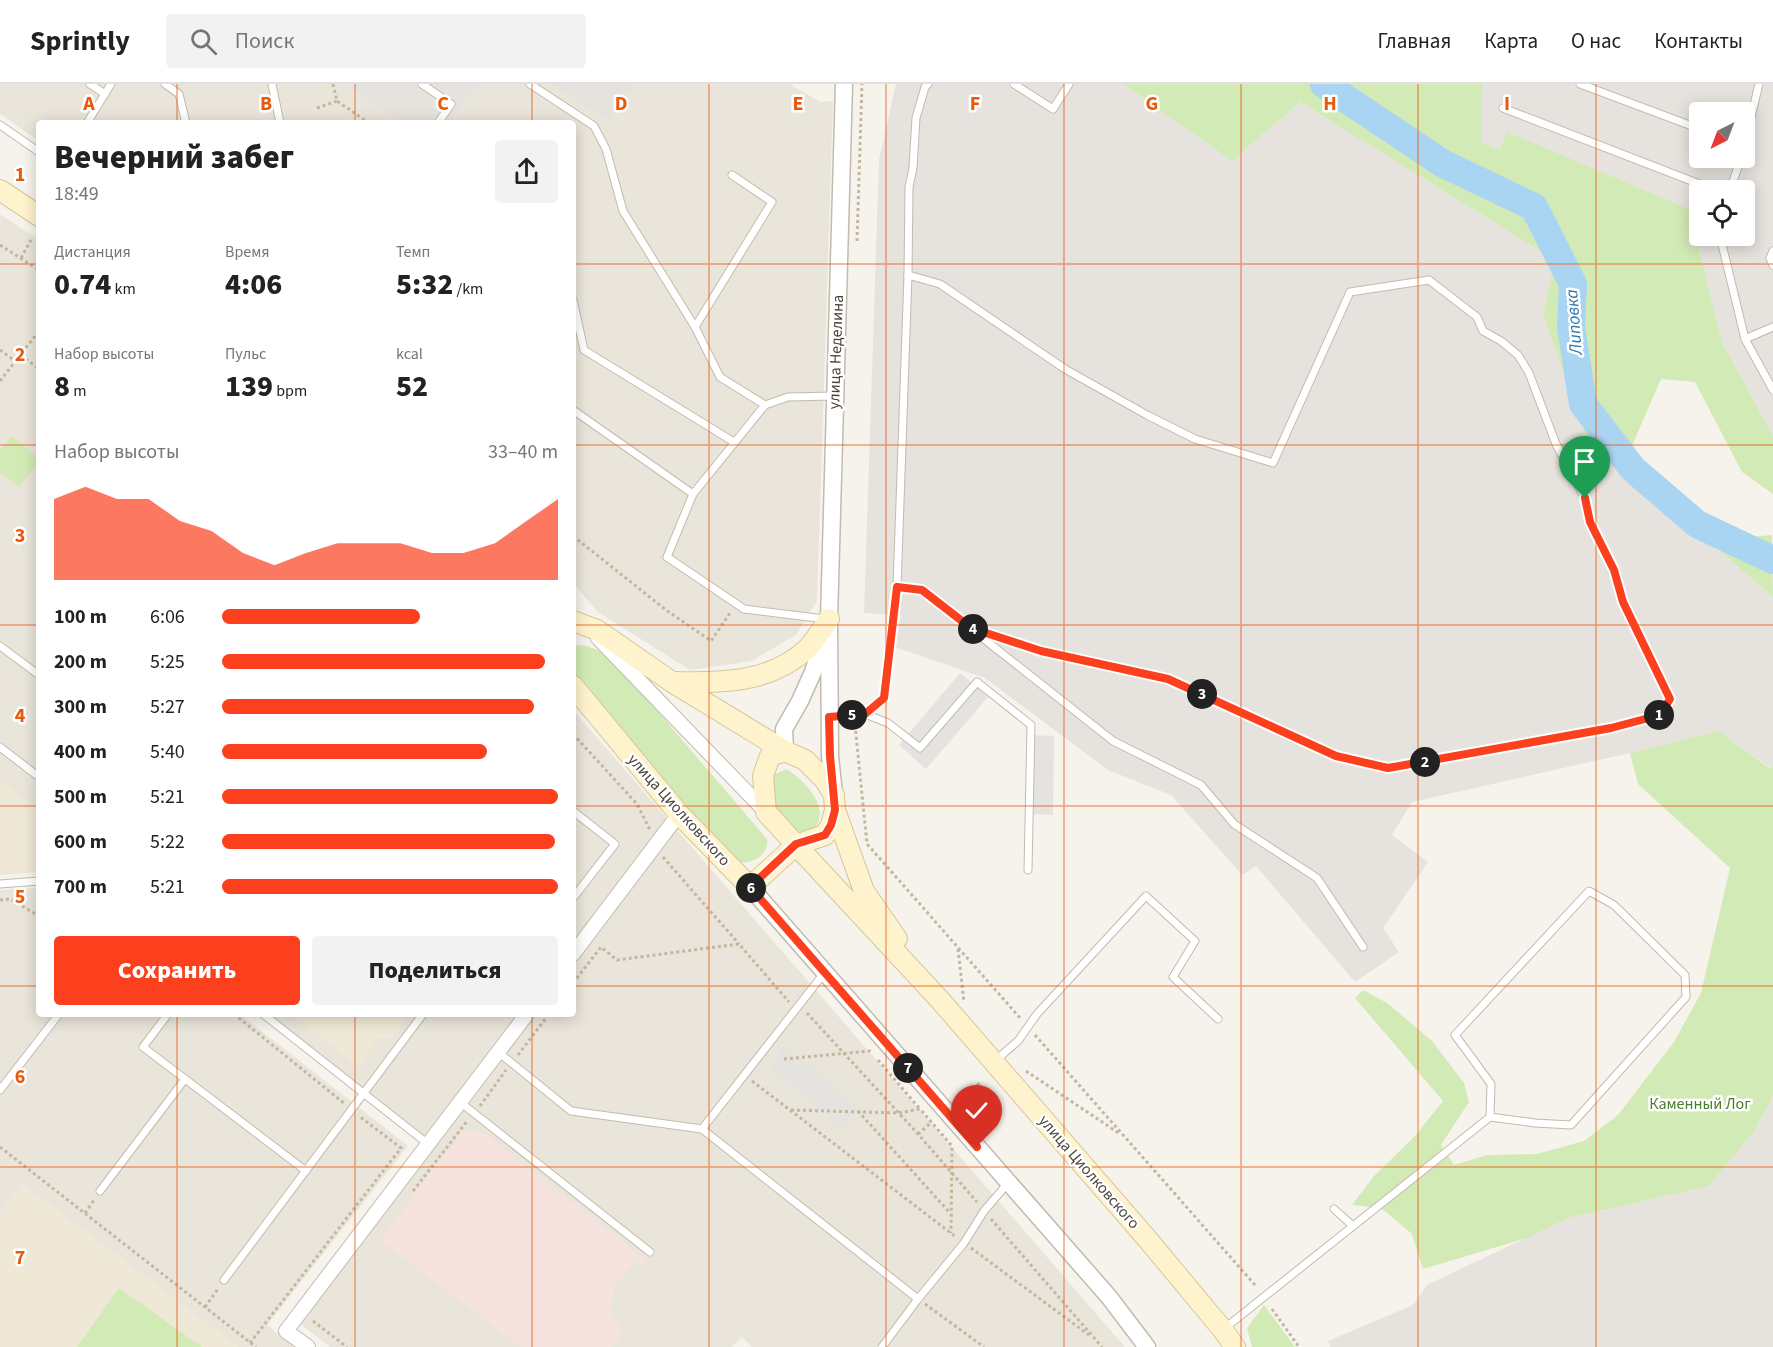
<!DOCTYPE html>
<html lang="ru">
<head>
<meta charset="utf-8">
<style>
	:root { --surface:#fff; --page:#f2f2f2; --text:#222; --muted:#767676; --line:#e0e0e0; --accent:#fc3f1d }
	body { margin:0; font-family:"Source Sans 3",sans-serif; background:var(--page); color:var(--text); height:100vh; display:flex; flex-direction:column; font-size:22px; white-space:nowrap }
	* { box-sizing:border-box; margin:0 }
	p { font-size:20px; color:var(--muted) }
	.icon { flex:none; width:33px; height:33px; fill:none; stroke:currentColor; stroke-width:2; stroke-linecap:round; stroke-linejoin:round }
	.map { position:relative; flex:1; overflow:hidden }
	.side { position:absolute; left:36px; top:36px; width:540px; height:897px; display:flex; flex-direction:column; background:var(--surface); border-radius:6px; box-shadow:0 3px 15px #0003 }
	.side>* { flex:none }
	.needle { width:39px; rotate:222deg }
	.buttons { position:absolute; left:1689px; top:18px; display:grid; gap:12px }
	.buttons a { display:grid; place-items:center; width:66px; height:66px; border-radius:6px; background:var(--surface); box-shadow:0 3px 15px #0003; font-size:30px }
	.pin { position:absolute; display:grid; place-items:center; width:51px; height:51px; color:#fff; margin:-62px -26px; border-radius:50% 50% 50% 0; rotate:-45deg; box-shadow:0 0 6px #0007 }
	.pin .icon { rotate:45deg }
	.km { position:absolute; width:30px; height:30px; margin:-15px; border-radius:50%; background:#222; color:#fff; font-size:16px; line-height:30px; text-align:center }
	.round { display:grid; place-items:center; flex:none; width:63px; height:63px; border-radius:6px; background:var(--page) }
	.overview { display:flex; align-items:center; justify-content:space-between; height:102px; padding:0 18px }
	h1 { font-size:33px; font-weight:800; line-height:45px }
	.stats { display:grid; grid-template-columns:repeat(3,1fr); gap:9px; height:102px; padding:6px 18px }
	.stats div { display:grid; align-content:center }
	.stats b { font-size:30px; font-weight:800 }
	.stats small { font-size:16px; font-weight:400 }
	.stats p { font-size:16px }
	.chart { height:168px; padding:12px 18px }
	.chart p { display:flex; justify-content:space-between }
	.chart svg { width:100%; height:108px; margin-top:6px; fill:var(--accent); opacity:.7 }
	.button { display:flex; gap:12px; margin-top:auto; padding:12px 18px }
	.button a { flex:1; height:69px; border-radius:6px; background:var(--accent); color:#fff; font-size:24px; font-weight:800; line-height:69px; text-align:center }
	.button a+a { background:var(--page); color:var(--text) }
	ul { padding:0 18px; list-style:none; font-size:20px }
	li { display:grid; grid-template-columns:96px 72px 1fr; align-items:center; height:45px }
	li i { height:15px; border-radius:8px; background:var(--accent) }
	header { display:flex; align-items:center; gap:36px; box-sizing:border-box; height:84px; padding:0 30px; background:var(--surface); border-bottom:2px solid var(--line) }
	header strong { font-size:28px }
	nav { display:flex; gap:33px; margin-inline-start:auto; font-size:21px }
	.search { width:420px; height:54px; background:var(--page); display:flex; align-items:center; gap:15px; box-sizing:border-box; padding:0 21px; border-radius:6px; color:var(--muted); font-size:22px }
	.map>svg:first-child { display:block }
</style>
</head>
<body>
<header>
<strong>Sprintly</strong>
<div class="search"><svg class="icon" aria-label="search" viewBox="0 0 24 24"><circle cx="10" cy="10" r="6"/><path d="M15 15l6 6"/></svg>Поиск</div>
<nav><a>Главная</a><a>Карта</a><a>О нас</a><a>Контакты</a></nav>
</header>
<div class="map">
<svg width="1773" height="1263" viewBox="0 0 1773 1263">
	<rect width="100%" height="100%" fill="#f6f3ec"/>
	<g fill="#eae5da">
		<path d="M0,0H350V4L401,39H39V57L0,30Z"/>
		<path d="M478,0H549L611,38L635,0H790L820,18L833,17L817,517L796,551L751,577L690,586L598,528L573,499V39H451Z"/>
		<path d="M0,130L39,156V726L0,698Z"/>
		<path d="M573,626L1125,1263H752L742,1253L732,1263H330L294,1235L424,1057L266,930H292L358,982L378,953L392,952L409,930H573Z"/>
		<path d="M39,804V930H240L408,1062L267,1241L295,1263H238L22,1100L0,1129V806Z"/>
	</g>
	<g fill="#e6e2dd" fill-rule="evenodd">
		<path d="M350,0H478L451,39H401L350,4Z"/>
		<path d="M549,0H635L611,38Z"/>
		<path d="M896,0H1123L1232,77L1300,18L1555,176L1543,230L1589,361L1698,449L1773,513V682L1770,684L1719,647L1630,669L1412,718L1392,751L1428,778L1383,844L1399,868L1355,898L1256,782L1242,791L1171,711L1108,686L985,594L895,563L901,531L864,529L879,76Z"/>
		<path d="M1482,0H1773V352L1722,258L1689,125L1507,49L1500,66L1481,58ZM1700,28H1744V74H1700ZM1700,106H1744V152H1700Z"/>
		<path d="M1773,1012V1263H1330L1328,1257L1413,1221L1427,1201L1568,1134L1709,1102L1754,1047Z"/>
	</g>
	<g fill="#efe8d6">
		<path d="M0,698L39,726V788L0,791Z"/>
		<path d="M292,930H409L392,952L378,953L359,983Z"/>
		<path d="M22,1100L238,1263H0V1129Z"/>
	</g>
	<path fill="#f6e3e0" d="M463,1047L485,1050L646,1176L642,1181L635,1178L615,1201L610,1225L623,1250L611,1263H521L380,1156Z"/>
	<g fill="#d2eab5">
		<path d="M1123,0H1482L1481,58L1500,66L1507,48L1689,125L1722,258L1773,352V410L1742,388L1695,298L1661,295L1621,387L1589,361L1543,230L1555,176L1300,18L1232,77Z"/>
		<path d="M12,352L39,375V379L19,403L0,388V366Z"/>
		<path d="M1772,451L1773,513L1708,457Z"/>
		<path d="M573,561C589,561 598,565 612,574L767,755C770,768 754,780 741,778C737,777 732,774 727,771L573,590Z"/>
		<path d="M1719,647L1769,684L1773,682V1012L1754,1047L1709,1102L1568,1134L1527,1154L1423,1185L1412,1150L1381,1124L1352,1121L1374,1092L1415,1052L1443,1017L1355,914L1363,906L1387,919L1432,957L1464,999L1469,1018L1441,1061L1454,1081L1487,1071L1537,1070L1584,1057L1618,1031L1674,958L1701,909L1730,784L1638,700L1630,669Z"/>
		<path d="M786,685C802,694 832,723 815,744C813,747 807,749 803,751L797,749L778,733L769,704L774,691Z"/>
		<path d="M119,1204L202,1263H77Z"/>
		<path d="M1264,1221L1295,1263H1252L1247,1244Z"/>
	</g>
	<g fill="#e5e3e0">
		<path d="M960,589L988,613L926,685L899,661Z"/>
		<path d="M1028,651L1054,652L1053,731L1027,730Z"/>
		<path d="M785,962L858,1024L841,1043L769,982Z"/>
	</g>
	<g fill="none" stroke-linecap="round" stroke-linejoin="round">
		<path stroke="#a9d4f2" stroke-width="28" d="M1324,0L1442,79L1534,123L1573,200L1571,243L1583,320L1633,385L1697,440L1773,476"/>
		<defs>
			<g id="service">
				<path d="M90,0L105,10"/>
				<path d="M165,0L179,10L186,39"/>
				<path d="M272,0L280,39"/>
				<path d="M422,0L451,20L438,39"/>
				<path d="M530,0L594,42L606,65L623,127L695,243L720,293L765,321L788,313L834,312"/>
				<path d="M1014,0L1053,25L1069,0"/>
				<path d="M1580,0L1700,45"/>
				<path d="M1503,24L1715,106"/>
				<path d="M87,39L111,0"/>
				<path d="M0,41L39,68"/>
				<path d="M1744,62L1759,0"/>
				<path d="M1730,106L1741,74"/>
				<path d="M1720,152L1745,255L1773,306"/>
				<path d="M1773,167L1770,174L1773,181"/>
				<path d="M908,191L940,200L1065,285L1147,331L1195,355L1273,379L1350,208L1429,196L1477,233L1483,247L1501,257L1518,271L1529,289L1556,360L1585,414L1590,438L1614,486L1623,518L1670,615L1660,631L1611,644L1388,684L1336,672L1169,595L1041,566L971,544"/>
				<path d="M573,216L584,266L734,358"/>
				<path d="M695,243L772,118L732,91"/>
				<path d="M1745,255L1773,243"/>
				<path d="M765,321L693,410L667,473L744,525L825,535"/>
				<path d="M573,326L693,410"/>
				<path d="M897,503L922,506L1113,657L1201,701L1234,740L1317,794L1363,863"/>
				<path d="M0,562L39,591"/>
				<path d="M865,630L884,614L897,503L908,191L909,103L913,84L916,34L925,3L928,0"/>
				<path d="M829,633L865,630L888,639L920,664L977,598L1031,641L1028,786"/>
				<path d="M0,663L39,693"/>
				<path d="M573,727L615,760L573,814"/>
				<path d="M0,800L39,797"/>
				<path d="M168,930L143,963L306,1087"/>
				<path d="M263,930L428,1060"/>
				<path d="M498,968L571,1027L702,1045L825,888"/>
				<path d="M996,976L1018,957L1037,930L1146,812L1195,857L1173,893L1218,935"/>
				<path d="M0,1006L59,930"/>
				<path d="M460,1018L650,1168"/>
				<path d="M702,1045L918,1215L882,1263"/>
				<path d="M100,1107L185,995"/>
				<path d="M1334,1125L1353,1142"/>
				<path d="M224,1196L423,930"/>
				<path d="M918,1215L964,1159L984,1127L1008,1099"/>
				<path d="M1225,1244L1490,1033L1491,1000L1455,951L1589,807L1614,821L1685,891L1686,913L1571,1041L1535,1039L1490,1033"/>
			</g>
			<g id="minor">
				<path d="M598,554L766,728"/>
				<path d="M573,870L679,730"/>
				<path d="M308,1263L286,1247L527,930"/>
			</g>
			<g id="tertiary">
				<path d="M785,667L784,645L800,617L813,588L824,553"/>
				<path d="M834,710L830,672L829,535L844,0"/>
				<path d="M750,803L1109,1213L1147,1263"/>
			</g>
			<g id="secondary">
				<path d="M0,106L39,132"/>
				<path d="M573,537L597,546L672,598L785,667L805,676L825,696L834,711L835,726L831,741L825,751L796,761L766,728L763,692L770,672L785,667"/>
				<path d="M675,598C722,599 770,599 807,565C815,557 822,545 829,535"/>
				<path d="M573,602L679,730L750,803L796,761L940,916L1149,1157L1223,1246L1235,1263"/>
				<path d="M835,726L864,807L897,855"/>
			</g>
		</defs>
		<use href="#service" stroke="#c2bbae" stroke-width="9"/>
		<use href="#minor" stroke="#c2bbae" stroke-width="16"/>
		<use href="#tertiary" stroke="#c2bbae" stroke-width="19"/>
		<use href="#secondary" stroke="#d6c79b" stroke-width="22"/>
		<g stroke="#c4b79f" stroke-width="3" stroke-dasharray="3 3" stroke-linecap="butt">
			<path d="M333,0L337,17L369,39"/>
			<path d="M317,24L337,17"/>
			<path d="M857,157L862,0"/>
			<path d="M0,161L39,186"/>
			<path d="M21,174L31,156"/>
			<path d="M0,266L15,277"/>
			<path d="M21,271L39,285"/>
			<path d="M0,297L39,247"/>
			<path d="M573,452L666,526L711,557L730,529"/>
			<path d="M855,641L867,760L1021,935"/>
			<path d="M573,650L637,720L650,746"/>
			<path d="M663,773L739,860"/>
			<path d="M0,816L10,815L39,832"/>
			<path d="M958,865L964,918"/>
			<path d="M573,899L601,863L617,876L739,860L789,918"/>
			<path d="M807,929L918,1050L977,1118"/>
			<path d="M234,930L345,1020"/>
			<path d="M1035,951L1256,1202"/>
			<path d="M518,971L549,930"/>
			<path d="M784,975L870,967L872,969"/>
			<path d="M878,976L920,1025"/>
			<path d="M1026,987L1120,1050"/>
			<path d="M752,997L956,1153"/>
			<path d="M959,1017L980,999"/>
			<path d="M480,1022L506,986"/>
			<path d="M791,1026L898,1029L920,1025L952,1062L951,1149"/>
			<path d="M858,1027L950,1129"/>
			<path d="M918,1050L932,1038"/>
			<path d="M0,1063L256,1263"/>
			<path d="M413,1107L468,1036"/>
			<path d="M85,1129L94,1116"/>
			<path d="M991,1135L1102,1263"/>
			<path d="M971,1164L1089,1251"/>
			<path d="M925,1220L984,1263"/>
			<path d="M205,1223L218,1205"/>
			<path d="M1272,1225L1299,1263"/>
			<path d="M313,1237L347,1263"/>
			<path d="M250,1259L401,1064L359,1032"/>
		</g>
		<use href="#service" stroke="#fff" stroke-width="7"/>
		<use href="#minor" stroke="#fff" stroke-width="14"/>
		<use href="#tertiary" stroke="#fff" stroke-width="16"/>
		<use href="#secondary" stroke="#fff3cd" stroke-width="20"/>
	</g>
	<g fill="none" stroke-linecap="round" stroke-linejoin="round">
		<defs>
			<path id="route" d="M977,1063L750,803L796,760L825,751L831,741L835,726L830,672L829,633L865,630L884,614L897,503L922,506L971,544L1041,567L1168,595L1336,672L1388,684L1611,644L1660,631L1670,615L1623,518L1614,486L1590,438L1585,414"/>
		</defs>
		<use href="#route" stroke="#fff" stroke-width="12"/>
		<use href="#route" stroke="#fc3f1d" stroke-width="8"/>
	</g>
	<path fill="none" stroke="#e8590c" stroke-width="1.5" stroke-opacity="0.55" d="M177,0V39M355,0V39M532,0V39M709,0V1263M886,0V1263M1064,0V1263M1241,0V1263M1418,0V1263M1596,0V1263M0,180H39M573,180H1773M0,361H39M573,361H1773M0,541H39M573,541H1773M0,722H39M573,722H1773M0,902H39M573,902H1773M177,930V1263M355,930V1263M532,930V1263M0,1083H1773"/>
	<g text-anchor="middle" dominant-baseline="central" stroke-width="5" stroke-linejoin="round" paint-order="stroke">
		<g font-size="16" fill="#4b4439" stroke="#fff">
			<text transform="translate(836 268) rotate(-88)">улица Неделина</text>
			<text transform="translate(679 726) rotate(48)">улица Циолковского</text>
			<text transform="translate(1089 1088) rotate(49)">улица Циолковского</text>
		</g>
		<g font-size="16" fill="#4a7f2a" stroke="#fff">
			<text x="1700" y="1020">Каменный Лог</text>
		</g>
		<g font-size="18" font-style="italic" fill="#2e7ab2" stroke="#fff">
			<text transform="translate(1574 238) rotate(-94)">Липовка</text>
		</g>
	</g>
	<g font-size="20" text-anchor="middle" font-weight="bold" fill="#e8590c" stroke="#fff" stroke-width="5" stroke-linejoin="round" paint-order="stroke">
		<text x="89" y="26">A</text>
		<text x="266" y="26">B</text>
		<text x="443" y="26">C</text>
		<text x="621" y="26">D</text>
		<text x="798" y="26">E</text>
		<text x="975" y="26">F</text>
		<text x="1152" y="26">G</text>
		<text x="1330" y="26">H</text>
		<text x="1507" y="26">I</text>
		<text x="20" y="97">1</text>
		<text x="20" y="277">2</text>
		<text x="20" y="458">3</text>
		<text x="20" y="638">4</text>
		<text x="20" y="819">5</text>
		<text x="20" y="999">6</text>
		<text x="20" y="1180">7</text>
	</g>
</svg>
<div class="buttons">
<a><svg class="needle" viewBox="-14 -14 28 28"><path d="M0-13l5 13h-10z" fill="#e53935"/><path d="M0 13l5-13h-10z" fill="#767676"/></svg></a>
<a><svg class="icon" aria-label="locate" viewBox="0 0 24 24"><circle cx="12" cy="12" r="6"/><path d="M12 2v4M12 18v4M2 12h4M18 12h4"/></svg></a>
</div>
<div class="pin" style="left:1585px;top:414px;background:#1e9e55"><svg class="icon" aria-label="arrive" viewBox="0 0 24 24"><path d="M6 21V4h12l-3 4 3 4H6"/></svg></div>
<div class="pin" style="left:977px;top:1063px;background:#d93025"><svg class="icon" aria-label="check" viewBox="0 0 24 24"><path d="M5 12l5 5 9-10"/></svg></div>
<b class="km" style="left:1659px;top:631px">1</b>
<b class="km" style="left:1425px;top:678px">2</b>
<b class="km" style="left:1202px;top:610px">3</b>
<b class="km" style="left:973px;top:545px">4</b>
<b class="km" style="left:852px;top:631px">5</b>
<b class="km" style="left:751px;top:804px">6</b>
<b class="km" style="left:908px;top:984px">7</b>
<section class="side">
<div class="overview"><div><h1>Вечерний забег</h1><p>18:49</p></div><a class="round"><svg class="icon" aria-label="share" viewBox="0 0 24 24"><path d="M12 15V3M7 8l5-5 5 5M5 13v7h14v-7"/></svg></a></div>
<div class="stats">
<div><p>Дистанция</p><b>0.74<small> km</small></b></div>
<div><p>Время</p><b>4:06</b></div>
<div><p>Темп</p><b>5:32<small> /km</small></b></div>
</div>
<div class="stats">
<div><p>Набор высоты</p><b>8<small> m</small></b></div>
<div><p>Пульс</p><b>139<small> bpm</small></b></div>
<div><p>kcal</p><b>52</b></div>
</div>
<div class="chart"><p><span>Набор высоты</span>33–40 m</p>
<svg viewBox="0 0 160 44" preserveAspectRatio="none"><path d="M0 44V11L10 6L20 11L30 11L40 20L50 24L60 33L70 38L80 33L90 29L100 29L110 29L120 33L130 33L140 29L150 20L160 11V44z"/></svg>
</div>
<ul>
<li><b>100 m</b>6:06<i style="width:59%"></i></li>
<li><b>200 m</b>5:25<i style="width:96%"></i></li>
<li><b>300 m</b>5:27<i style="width:93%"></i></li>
<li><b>400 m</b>5:40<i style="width:79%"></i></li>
<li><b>500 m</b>5:21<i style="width:100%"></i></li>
<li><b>600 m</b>5:22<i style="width:99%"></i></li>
<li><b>700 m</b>5:21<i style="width:100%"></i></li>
</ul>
<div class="button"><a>Сохранить</a><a>Поделиться</a></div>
</section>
</div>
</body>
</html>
